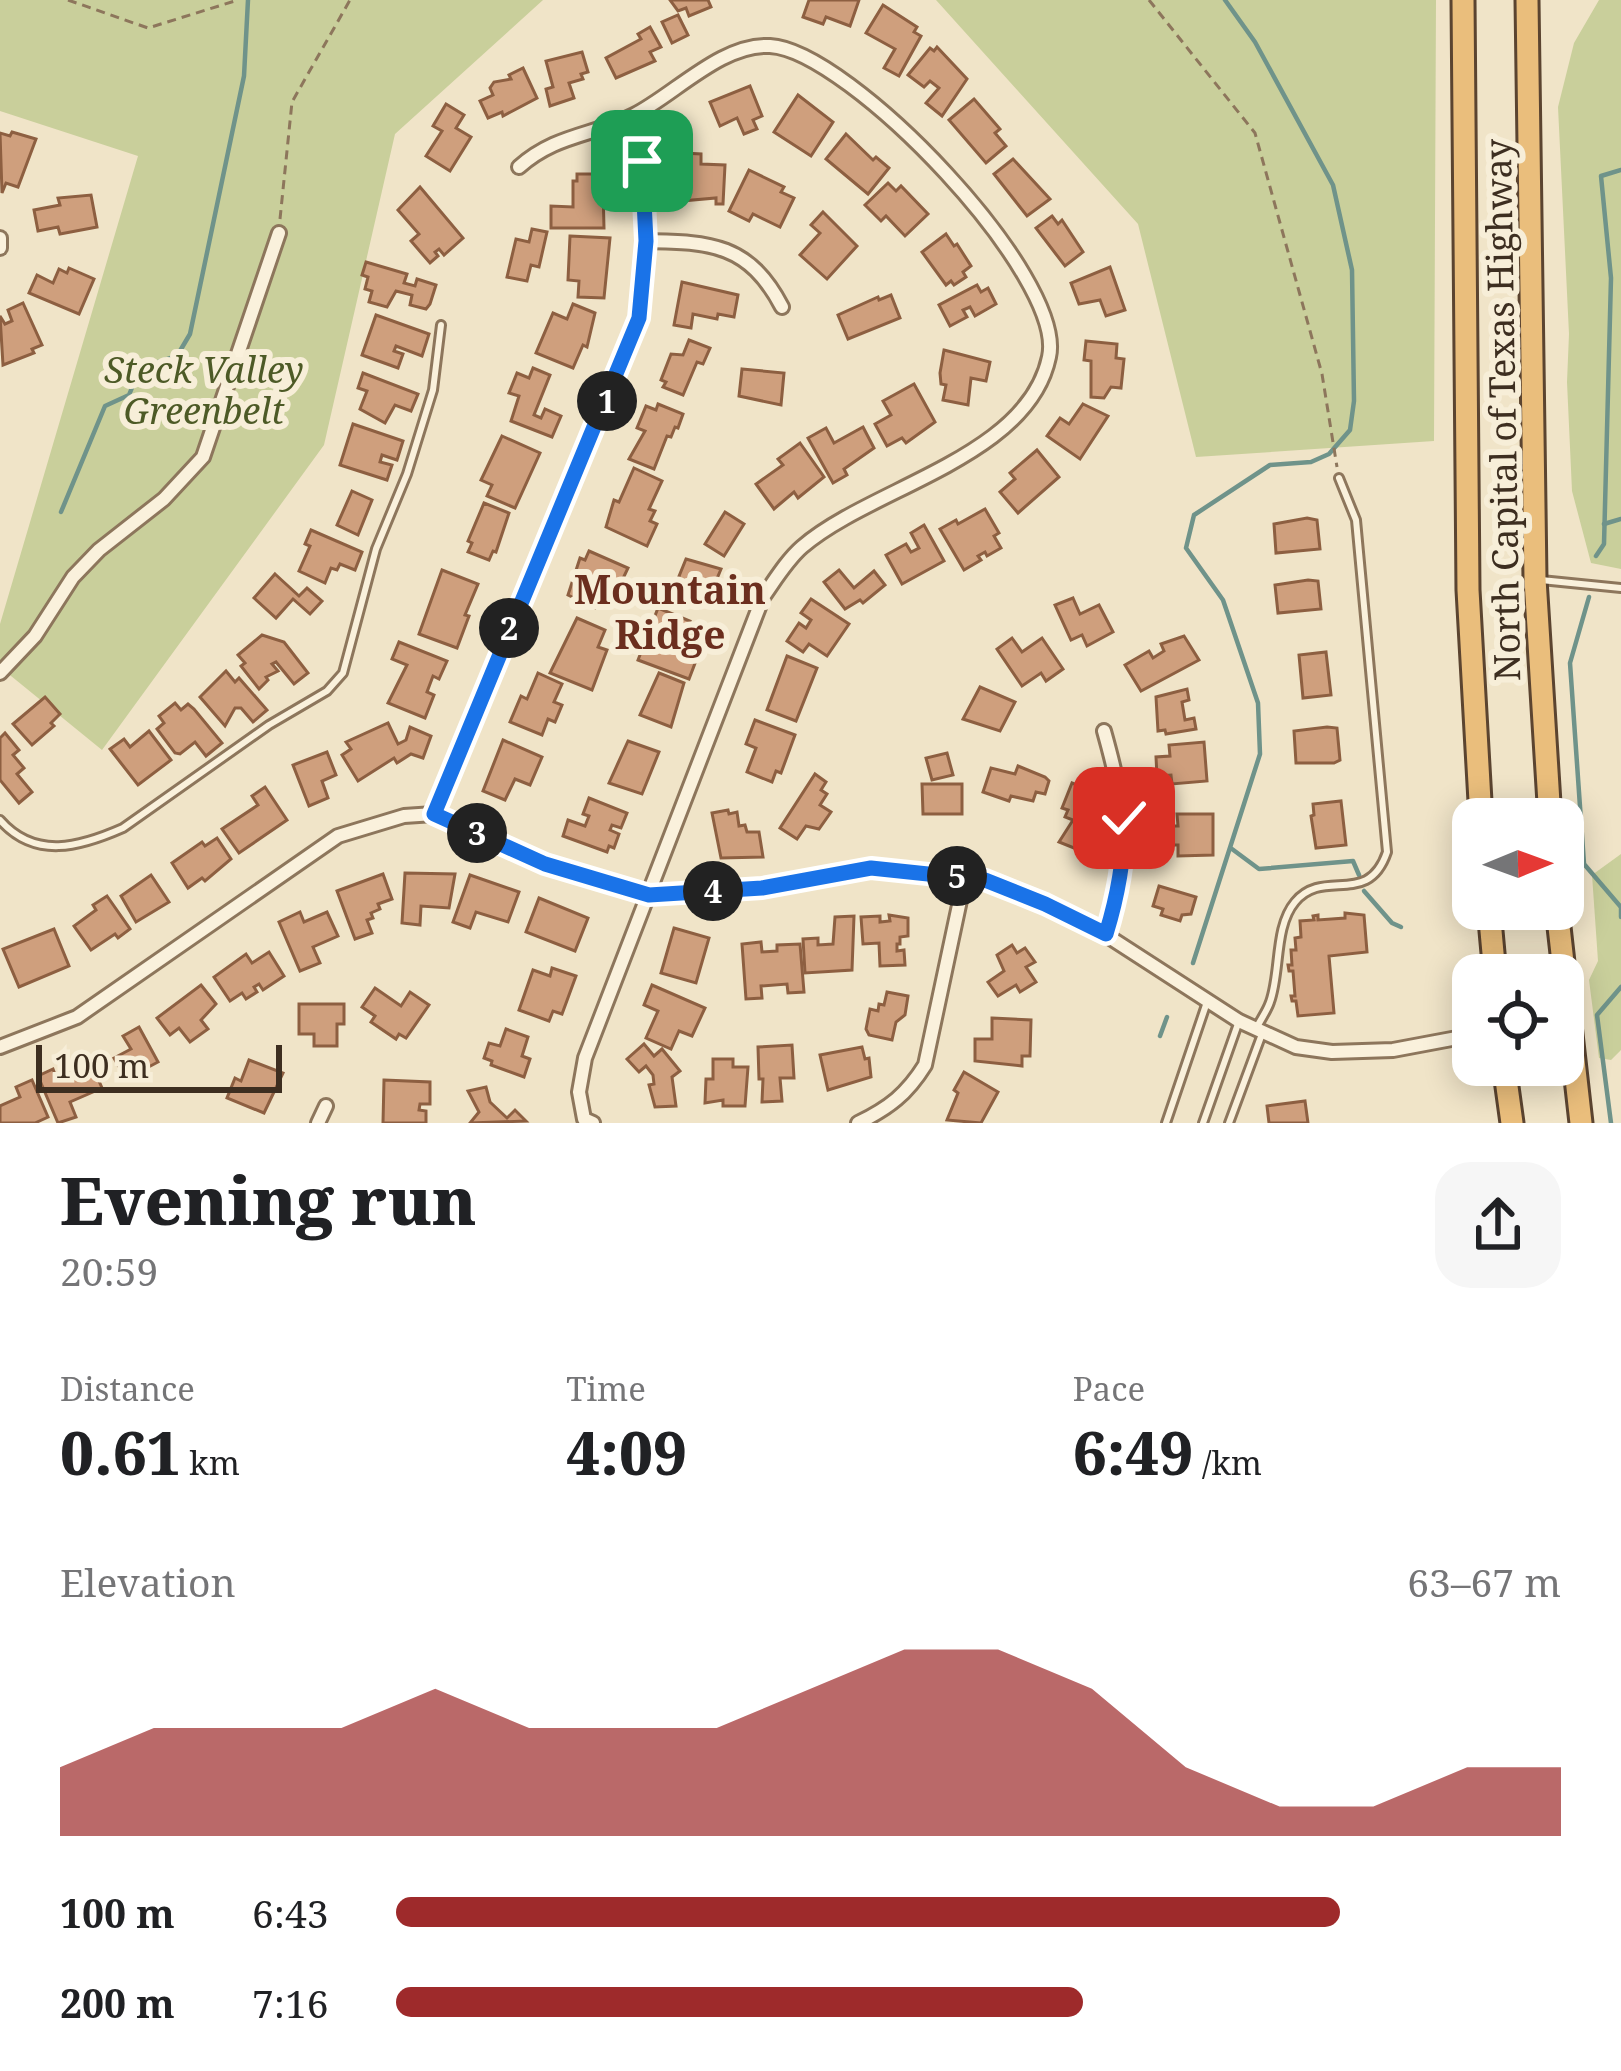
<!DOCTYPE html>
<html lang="en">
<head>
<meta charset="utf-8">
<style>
	:root { --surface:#fff; --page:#f6f6f6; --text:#202124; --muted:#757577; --accent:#9e2a2b }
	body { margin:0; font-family:"Noto Serif",serif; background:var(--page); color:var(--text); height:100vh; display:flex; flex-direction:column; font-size:45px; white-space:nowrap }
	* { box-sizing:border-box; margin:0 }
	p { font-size:39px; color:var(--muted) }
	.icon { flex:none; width:66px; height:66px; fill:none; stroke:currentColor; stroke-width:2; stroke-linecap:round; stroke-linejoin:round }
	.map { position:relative; height:1123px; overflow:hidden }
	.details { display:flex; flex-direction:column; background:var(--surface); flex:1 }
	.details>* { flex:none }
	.needle { width:78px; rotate:89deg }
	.controls { position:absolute; left:1452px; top:798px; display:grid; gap:24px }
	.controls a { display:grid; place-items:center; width:132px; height:132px; border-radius:24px; background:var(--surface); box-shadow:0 6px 30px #0003; font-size:60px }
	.scale { position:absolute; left:36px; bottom:30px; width:246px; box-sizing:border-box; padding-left:12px; border:6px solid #3d2e20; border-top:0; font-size:33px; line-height:42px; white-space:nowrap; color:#3d2e20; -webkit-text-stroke:9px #f7eed8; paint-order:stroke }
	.pin { position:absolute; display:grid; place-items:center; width:102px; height:102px; color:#fff; margin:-51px; border-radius:24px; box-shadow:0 6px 18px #0006 }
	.km { position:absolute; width:60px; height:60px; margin:-30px; border-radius:50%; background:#222; color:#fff; font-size:33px; line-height:60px; text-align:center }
	.round { display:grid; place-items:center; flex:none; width:126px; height:126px; border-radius:36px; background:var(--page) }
	.summary { display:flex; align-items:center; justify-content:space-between; height:204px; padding:0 60px }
	h1 { font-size:66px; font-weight:800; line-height:90px }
	.metrics { display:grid; grid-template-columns:repeat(3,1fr); gap:18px; height:204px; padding:12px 60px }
	.metrics div { display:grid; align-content:center }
	.metrics b { font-size:60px; font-weight:800 }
	.metrics small { font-size:33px; font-weight:400 }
	.metrics p { font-size:33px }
	.chart { height:336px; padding:24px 60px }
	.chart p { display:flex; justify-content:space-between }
	.chart svg { width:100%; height:216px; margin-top:12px; fill:var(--accent); opacity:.7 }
	ul { padding:0 60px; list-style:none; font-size:39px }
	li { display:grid; grid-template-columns:192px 144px 1fr; align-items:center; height:90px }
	li i { height:30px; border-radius:15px; background:var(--accent) }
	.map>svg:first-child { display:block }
</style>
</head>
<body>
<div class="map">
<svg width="1621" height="1123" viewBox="0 0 1621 1123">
	<rect width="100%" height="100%" fill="#f0e4c8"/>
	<g fill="#c9cf9b">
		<path d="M0,0H543L395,134L324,445L102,750L0,667V624L138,156L0,111Z"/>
		<path d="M936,0H1436L1434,441L1196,457L1138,224Z"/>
		<path d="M1599,0H1621V569L1591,563L1572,491L1567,382L1569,334L1558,107L1574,43Z"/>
		<path d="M1621,854V1050L1611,1060L1599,1058L1589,980L1598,961L1592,875Z"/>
	</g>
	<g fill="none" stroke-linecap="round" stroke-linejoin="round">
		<g stroke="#6f938a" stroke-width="4.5">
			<path d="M61,512L105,406L129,395L140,368L177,356L190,334L244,76L248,0"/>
			<path d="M1604,524L1621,519"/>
			<path d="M1596,556L1604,544L1611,278L1601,176L1621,170"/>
			<path d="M1589,597L1570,663L1584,864L1620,906"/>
			<path d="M1232,849L1259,869L1353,861L1359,875"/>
			<path d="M1364,891L1392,923L1401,927"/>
			<path d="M1621,906V917"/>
			<path d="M1193,963L1260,754L1258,703L1223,600L1186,548L1194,515L1270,465L1311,462L1329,454L1350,430L1354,401L1352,270L1333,185L1255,42L1225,0"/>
			<path d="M1160,1036L1167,1017"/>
			<path d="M1611,1123L1597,1015L1621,987"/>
		</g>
	</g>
	<g fill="#cf9f7d" stroke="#8d5f41" stroke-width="3">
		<path d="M670,0H708L711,7L689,16L686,8L678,11Z"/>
		<path d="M809,0H859L850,26L826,17L823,24L803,17Z"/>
		<path d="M883,5L917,27L914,32L921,36L899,76L884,68L895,49L866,33Z"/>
		<path d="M678,15L688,35L672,43L662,22Z"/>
		<path d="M650,27L661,47L650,52L655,61L616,78L606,58L641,39L638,34Z"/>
		<path d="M937,47L967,79L942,116L926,103L939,88L930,81L924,87L908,75L930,48L934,51Z"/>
		<path d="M582,52L588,72L581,74L583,79L569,83L574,98L550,106L546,89L553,87L546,61Z"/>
		<path d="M523,68L537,98L503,116L502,112L488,118L480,101L493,95L490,88L494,82L511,79L509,75Z"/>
		<path d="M750,86L762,116L753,120L757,129L744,134L737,118L720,126L710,102Z"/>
		<path d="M798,95L833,122L811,156L774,132Z"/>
		<path d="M974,99L1000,129L995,133L1006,146L986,163L949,120Z"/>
		<path d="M446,104L464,115L456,128L471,137L450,171L426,156L442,131L433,126Z"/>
		<path d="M12,132L36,139L18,187L6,183L2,193L0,133L10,136Z"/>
		<path d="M846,134L873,160L876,157L889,168L868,194L826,159Z"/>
		<path d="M683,153L701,154V164L725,165L723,204H716V198L681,201Z"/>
		<path d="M1013,159L1050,199L1027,216L994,174Z"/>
		<path d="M593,167H611V188H603L604,228H551V206L573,207V181H577V174H593Z"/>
		<path d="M749,170L784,187L781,192L794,198L780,227L753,214L749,221L729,211Z"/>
		<path d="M888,183L896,191L901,186L928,214L905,236L886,216L881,221L865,205Z"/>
		<path d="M420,187L463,238L444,255L439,249L435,252L438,256L430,263L411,241L419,234L398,210Z"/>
		<path d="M91,195L97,227L60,234L58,227L38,231L34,210L60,205L58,198Z"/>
		<path d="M823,212L857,246L827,279L800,255L820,233L811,225Z"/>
		<path d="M1052,216L1058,224L1062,220L1083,252L1065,266L1036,228Z"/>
		<path d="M532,229L547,232L539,267L531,265L527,281L507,277L516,239L529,242Z"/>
		<path d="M946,234L954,246L957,244L971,266L963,272L966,277L954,285L951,281L946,285L922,252Z"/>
		<path d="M570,236L610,238L604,298L578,297L579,281L568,280Z"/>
		<path d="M366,262L407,274L404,283L415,286L417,279L436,285L430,304L426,309L410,305L412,295L396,291L387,307L369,302L372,291L365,289L368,277L362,275Z"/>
		<path d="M1110,267L1125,310L1106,316L1100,300L1079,304L1071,283Z"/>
		<path d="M69,268L94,279L79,314L29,293L37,275L53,283L59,269L67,273Z"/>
		<path d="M682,282L738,295L734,317L718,314L717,319L693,314L691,328L674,325Z"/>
		<path d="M977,285L981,292L988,288L996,304L975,316L970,307L963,310L967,317L950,326L939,305Z"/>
		<path d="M891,295L900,318L848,339L838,315L878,297L879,300Z"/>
		<path d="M23,303L42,345L32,349L34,353L3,365L0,316L5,324L12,321L8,310Z"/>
		<path d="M573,304L595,313L587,347L583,345L573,368L536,353L553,313L567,319Z"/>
		<path d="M376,315L429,334L422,356L396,346L394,351L403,354L398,368L362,355Z"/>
		<path d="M689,340L710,348L703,364L697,362L683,395L663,387L666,382L661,380L671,354L683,355Z"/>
		<path d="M1086,341L1117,344L1116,358L1124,359L1121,388L1111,387L1104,398L1091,397V361L1084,360Z"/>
		<path d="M944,350L990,362L986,381L971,378L968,405L943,400L946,385L941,384L940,373Z"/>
		<path d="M533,368L550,375L534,415L541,418L545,409L561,416L552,437L511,421L519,396L509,393L517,373L529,378Z"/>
		<path d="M742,369L784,373L781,405L739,396Z"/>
		<path d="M363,373L418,394L411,411L395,405L385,423L360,409L367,391L358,388Z"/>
		<path d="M914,384L935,422L906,443L902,438L887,446L875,424L891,415L883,401Z"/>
		<path d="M658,404L683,414L678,428L675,427L671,437L667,436L654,469L629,459L645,431L637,428L646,406L656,410Z"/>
		<path d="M1083,404L1108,416L1080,459L1047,436L1060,418L1069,424Z"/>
		<path d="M353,424L403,441L397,460L382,455L380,462L392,465L387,480L340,465Z"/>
		<path d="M863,427L874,448L844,469L847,475L833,483L808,438L826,428L834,443Z"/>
		<path d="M502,436L540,453L515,508L487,496L492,485L481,480Z"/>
		<path d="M800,443L824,477L798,498L794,492L774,509L756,484L783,465L778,459Z"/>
		<path d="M1037,450L1059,477L1018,513L1000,492L1015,479L1010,473Z"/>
		<path d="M634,468L662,481L649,509L655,511L650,521L657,524L647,546L606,527L614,500L619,502Z"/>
		<path d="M352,491L372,500L358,535L337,525Z"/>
		<path d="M484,503L509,513L496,552L493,551L489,560L468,552L472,543L468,541Z"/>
		<path d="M985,509L999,533L994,536L1001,548L987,556L985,552L978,556L981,560L964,570L940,529L956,520L958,524Z"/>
		<path d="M725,512L744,524L724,556L705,544Z"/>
		<path d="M1307,518L1317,520L1320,549L1276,553L1274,524Z"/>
		<path d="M924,525L944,561L902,584L886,555L906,544L911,552L919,548L911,533Z"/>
		<path d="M311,530L362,552L355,570L340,564L337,570L331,568L325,583L299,571L310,546L305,544Z"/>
		<path d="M589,551L628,568L620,585L608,579L595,608L568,595L580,558L585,560Z"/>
		<path d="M686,559L721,569L716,581L711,579L699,608L671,596Z"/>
		<path d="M442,570L478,584L465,615L469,616L457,648L419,634Z"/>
		<path d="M839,570L854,588L874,571L885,585L863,603L860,600L845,609L824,582Z"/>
		<path d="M275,574L299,596L307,588L322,601L310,614L293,599L276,618L254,598Z"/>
		<path d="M1308,580L1318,581L1321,609L1278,613L1275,585Z"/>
		<path d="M1073,598L1080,614L1099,605L1113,632L1087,646L1082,635L1071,640L1055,605Z"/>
		<path d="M811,599L849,624L827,656L809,644L803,652L787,641L799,623L806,628L811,620L801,613Z"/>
		<path d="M658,608L690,621L679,651L697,658L689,679L638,660Z"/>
		<path d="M577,618L605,630L598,647L607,650L592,690L550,673Z"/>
		<path d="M262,635L284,642L308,673L294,684L276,662L272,664L278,671L266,677L268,680L259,689L241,666L245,663L238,655Z"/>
		<path d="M1184,636L1199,660L1141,691L1125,665L1149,651L1153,658L1164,651L1161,644Z"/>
		<path d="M1012,638L1022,652L1042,638L1063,669L1046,681L1041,673L1022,686L997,649Z"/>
		<path d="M399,642L447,661L439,679L433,676L427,692L434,695L425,718L388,703L407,665L392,659Z"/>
		<path d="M1326,652L1331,695L1303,698L1299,655Z"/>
		<path d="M787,656L817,668L796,721L767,710Z"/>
		<path d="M226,671L235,682L239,678L267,710L253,722L241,708H235L225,726L200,697Z"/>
		<path d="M538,673L562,684L554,702L562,705L555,722L548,719L542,735L510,722L521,696L527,699Z"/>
		<path d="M659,673L684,683L671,727L640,715Z"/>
		<path d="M980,687L1015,702L1000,731L963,719Z"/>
		<path d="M1187,689L1189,700L1182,702L1185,720L1194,718L1196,729L1166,734L1165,730L1158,731L1156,697Z"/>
		<path d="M45,697L60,714L51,723L54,726L32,745L13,724Z"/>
		<path d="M175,703L181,710L188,704L194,709L222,743L206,756L195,742L180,754L175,753L157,729L164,723L159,716Z"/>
		<path d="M755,720L795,735L781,773L776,771L772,782L747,772L756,748L746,744Z"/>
		<path d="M388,723L398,744L406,740L410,727L431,736L423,758L411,754L397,763L394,758L358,781L342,755L351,749L346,742Z"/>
		<path d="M1327,727L1337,728L1340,760L1334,763H1296L1294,731Z"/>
		<path d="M149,731L171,760L138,785L110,749L124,739L130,747Z"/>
		<path d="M5,733L19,750L13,755L24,768L17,774L32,792L19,803L0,780V738Z"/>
		<path d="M503,740L542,757L530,785L515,779L505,800L483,791Z"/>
		<path d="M628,741L659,752L642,794L609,783Z"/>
		<path d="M1204,742L1207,781L1172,784L1171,775L1157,776L1156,757L1170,756L1169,745Z"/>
		<path d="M327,752L336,775L322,781L328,798L309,806L293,765Z"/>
		<path d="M947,753L953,775L932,780L926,758Z"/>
		<path d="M1018,766L1045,777L1049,781L1045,794L1036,792L1033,801L1011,796L1009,801L983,792L991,768L1015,774Z"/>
		<path d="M815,774L826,782L821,790L827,794L820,805L831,812L819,829L806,826L797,839L780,828Z"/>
		<path d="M1072,783L1088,789L1085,796L1092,798L1086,813L1091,815L1087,823L1094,826L1084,852L1059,842L1073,820L1065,817L1068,810L1062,808Z"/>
		<path d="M922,784H962V814H923Z"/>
		<path d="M265,787L287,820L239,853L222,829L258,805L252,796Z"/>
		<path d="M589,798L627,813L621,828L612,825L610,830L619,834L614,848L609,846L607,852L563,836L568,820L585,826L589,816L583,814Z"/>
		<path d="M1341,801L1346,845L1316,848L1311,816L1314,815L1313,804Z"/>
		<path d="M728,810L729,814L737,812L739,826L745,825L747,832H759L763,857L721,858L712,813Z"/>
		<path d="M1177,814H1213V855L1178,856V845H1163V826H1178Z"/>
		<path d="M217,838L231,859L205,881L202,878L188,888L172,863L202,842L205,846Z"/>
		<path d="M405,873L455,874L449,908L421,906L420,925L402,923Z"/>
		<path d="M383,874L392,899L378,904L380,909L371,913L373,918L367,920L372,933L355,939L337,891Z"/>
		<path d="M151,875L169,902L136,922L121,896Z"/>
		<path d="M470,875L519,892L508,922L476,912L470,928L453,922Z"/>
		<path d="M1159,886L1196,897L1191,914L1182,915L1180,921L1161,915L1163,909L1153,906Z"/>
		<path d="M107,896L130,929L118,938L115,934L91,950L74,926L96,910L93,905Z"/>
		<path d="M539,898L588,918L575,951L526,932Z"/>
		<path d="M300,912L304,922L327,912L338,936L313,947L320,963L300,971L279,922Z"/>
		<path d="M1345,913L1364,915L1367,952L1329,956L1334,1013L1298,1016L1296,1001H1292L1291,996H1295L1293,971H1289L1288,965H1292L1291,950H1296L1295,938L1301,937L1300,921L1314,920L1313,916L1318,915V920L1345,918Z"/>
		<path d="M889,915L908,918V936L900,937V944H897V951L904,950L905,965L880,966L879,943L863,944L861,917L880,916V922L890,921Z"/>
		<path d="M854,916L852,970L805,973L803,939L818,938V945L833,944L835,917Z"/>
		<path d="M674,928L709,938L696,983L661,973Z"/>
		<path d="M54,929L69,966L19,987L3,949Z"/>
		<path d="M761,942L762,952L777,951V945L800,944L804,992L788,993L787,984L761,986L762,998L746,999L742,944Z"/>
		<path d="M1012,945L1017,953L1025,948L1035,962L1026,967L1036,982L1020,992L1016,985L998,996L988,982L1004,971L997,955Z"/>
		<path d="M269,952L284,976L263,990L259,984L254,987L257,992L246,999L242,993L230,1001L214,977L246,954L252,963Z"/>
		<path d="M552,968L576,976L562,1014L553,1011L549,1021L519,1010L533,970L550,976Z"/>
		<path d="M201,985L216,1004L201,1020L208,1029L190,1042L179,1028L170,1035L157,1018Z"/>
		<path d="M652,985L705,1008L692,1036L679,1031L671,1049L646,1038L658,1011L644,1005Z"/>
		<path d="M375,988L401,1006L410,992L429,1005L406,1038L399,1034L396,1039L371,1022L375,1016L362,1007Z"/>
		<path d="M887,992L908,996L905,1015L896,1022L892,1040L869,1035L866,1029L870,1009L878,1011L879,1004L884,1005Z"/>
		<path d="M299,1004H344V1024H337V1046H314V1034H299Z"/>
		<path d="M992,1018L1031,1020L1030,1056H1022V1066L975,1061V1039H992Z"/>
		<path d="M139,1027L158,1062L126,1079L114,1058L131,1049L123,1036Z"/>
		<path d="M506,1029L528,1037L522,1056L530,1059L524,1077L491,1065L492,1061L484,1058L489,1043L500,1046Z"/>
		<path d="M644,1044L654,1056L662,1049L680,1071L672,1077L676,1106L655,1107L649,1085L654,1084L653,1075L646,1066L639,1072L627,1059Z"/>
		<path d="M792,1045L794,1078H780L782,1101L762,1102L763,1079H759L758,1047Z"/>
		<path d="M862,1047L865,1059L869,1058L871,1077L828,1090L820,1055Z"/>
		<path d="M713,1059H733V1067H748L745,1106H723V1100L705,1103L706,1079H713Z"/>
		<path d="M249,1060L283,1073L264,1113L227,1098L235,1078L241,1081Z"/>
		<path d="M92,1065L102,1088L70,1102L76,1117L58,1123L38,1076L53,1069L56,1077Z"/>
		<path d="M964,1072L998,1092L981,1123L947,1120L958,1093L954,1090Z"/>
		<path d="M32,1080L48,1117L35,1123H0V1106L20,1097L16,1087Z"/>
		<path d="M384,1080L430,1082V1104H420L419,1110L426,1111V1123H383Z"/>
		<path d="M486,1087L490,1102L507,1118L515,1110L526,1121L470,1123L479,1112L468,1091Z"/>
		<path d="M1305,1101L1308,1123H1269L1267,1106Z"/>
	</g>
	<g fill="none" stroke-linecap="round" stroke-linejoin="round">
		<defs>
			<g id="service">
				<path d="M1541,580L1621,588"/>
				<path d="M0,820C35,860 80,847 123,828L269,725L327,691L343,673L376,549L407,474L433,390L441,325"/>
				<path d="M1257,1027C1261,1019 1267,1011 1270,1002C1281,972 1274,927 1295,902C1324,867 1368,908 1387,852L1356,520L1339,478"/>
				<path d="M1166,1123L1207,1002"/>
				<path d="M1203,1123L1239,1021"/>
				<path d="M1229,1123L1262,1034"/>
			</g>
			<g id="minor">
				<path d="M519,167C556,134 593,136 634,115C674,95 722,43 770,46C849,50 1067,277 1049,357C1028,458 871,487 802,547C787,560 775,580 763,597L585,1058L579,1092L584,1119L593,1123"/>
				<path d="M0,238V248"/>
				<path d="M646,241C711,242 749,244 782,307"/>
				<path d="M0,673L35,636L73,577L99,550L164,499L203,457L279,233"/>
				<path d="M1104,731C1127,813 1131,853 1106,935"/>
				<path d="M434,814L639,318L646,241L636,115"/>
				<path d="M0,1047L77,1017L338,836L404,816L434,814L545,864L649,895L762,888L871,867L985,880L1045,904L1106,935L1239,1021L1296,1047L1332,1052L1393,1050L1473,1035"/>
				<path d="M318,1123L326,1106"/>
				<path d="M858,1123C889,1108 907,1094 925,1065L965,877"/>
			</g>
			<g id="trunk">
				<path d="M1463,0L1468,590L1481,819"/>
				<path d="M1527,0L1535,579L1550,819"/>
				<path d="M1489,909L1495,975"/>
				<path d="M1557,909L1581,1123"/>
				<path d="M1504,1065L1512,1123"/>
			</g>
		</defs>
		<use href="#service" stroke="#8d765c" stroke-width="12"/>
		<use href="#minor" stroke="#8d765c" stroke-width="18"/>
		<use href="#trunk" stroke="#5b4430" stroke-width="27"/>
		<g stroke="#8d765c" stroke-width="3" stroke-dasharray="9 6" stroke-linecap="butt">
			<path d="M68,0L148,28L238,0"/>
			<path d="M1149,0L1255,133L1322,374L1337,467"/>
			<path d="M280,219L292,102L350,0"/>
		</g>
		<use href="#service" stroke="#faf1dc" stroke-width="6"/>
		<use href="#minor" stroke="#faf1dc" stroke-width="12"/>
		<use href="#trunk" stroke="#eabe7c" stroke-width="21"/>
	</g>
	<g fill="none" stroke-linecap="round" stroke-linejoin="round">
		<defs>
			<path id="route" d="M642,161L646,241L639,318L434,814L545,864L649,895L762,888L871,868L985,880L1045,904L1106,934C1118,895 1125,859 1124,818"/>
		</defs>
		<use href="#route" stroke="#fff" stroke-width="24"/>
		<use href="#route" stroke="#1a73e8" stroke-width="15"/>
	</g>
	<g text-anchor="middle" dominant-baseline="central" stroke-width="12" stroke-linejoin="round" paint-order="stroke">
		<g font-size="36" font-style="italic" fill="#4d5a26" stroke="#f7eed8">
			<text x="204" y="369">Steck Valley<tspan x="204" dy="41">Greenbelt</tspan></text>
		</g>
		<g font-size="36" fill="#3d2e20" stroke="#f7eed8">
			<text transform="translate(1502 410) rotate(-91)">North Capital of Texas Highway</text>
		</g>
		<g font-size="39" font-weight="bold" fill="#6b2e1e" stroke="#f7eed8">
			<text x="670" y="588">Mountain<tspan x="670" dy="45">Ridge</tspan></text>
		</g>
	</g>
</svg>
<div class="controls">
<a><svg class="needle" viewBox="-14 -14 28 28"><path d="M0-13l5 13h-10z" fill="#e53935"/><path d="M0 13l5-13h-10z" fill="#757577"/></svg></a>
<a><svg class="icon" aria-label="locate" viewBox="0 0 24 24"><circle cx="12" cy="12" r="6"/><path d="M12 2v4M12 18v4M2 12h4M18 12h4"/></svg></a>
</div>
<div class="scale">100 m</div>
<div class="pin" style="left:642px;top:161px;background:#1e9e55"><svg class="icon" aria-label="arrive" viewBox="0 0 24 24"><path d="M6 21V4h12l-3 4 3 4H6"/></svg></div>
<div class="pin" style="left:1124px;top:818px;background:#d93025"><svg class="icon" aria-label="check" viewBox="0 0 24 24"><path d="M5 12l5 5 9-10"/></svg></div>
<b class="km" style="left:607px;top:401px">1</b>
<b class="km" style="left:509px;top:628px">2</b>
<b class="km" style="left:477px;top:833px">3</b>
<b class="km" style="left:713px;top:891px">4</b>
<b class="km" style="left:957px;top:876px">5</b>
</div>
<section class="details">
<div class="summary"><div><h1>Evening run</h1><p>20:59</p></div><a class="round"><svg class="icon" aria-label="share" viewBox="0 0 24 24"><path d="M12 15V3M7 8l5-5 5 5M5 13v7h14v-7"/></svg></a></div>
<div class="metrics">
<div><p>Distance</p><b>0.61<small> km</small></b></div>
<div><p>Time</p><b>4:09</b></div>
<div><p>Pace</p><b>6:49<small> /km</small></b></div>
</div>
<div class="chart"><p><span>Elevation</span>63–67 m</p>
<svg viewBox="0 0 160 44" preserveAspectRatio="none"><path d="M0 44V30L10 22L20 22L30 22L40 14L50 22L60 22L70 22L80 14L90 6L100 6L110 14L120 30L130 38L140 38L150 30L160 30V44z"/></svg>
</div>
<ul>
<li><b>100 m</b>6:43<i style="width:81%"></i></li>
<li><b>200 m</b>7:16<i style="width:59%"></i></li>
</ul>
</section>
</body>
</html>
